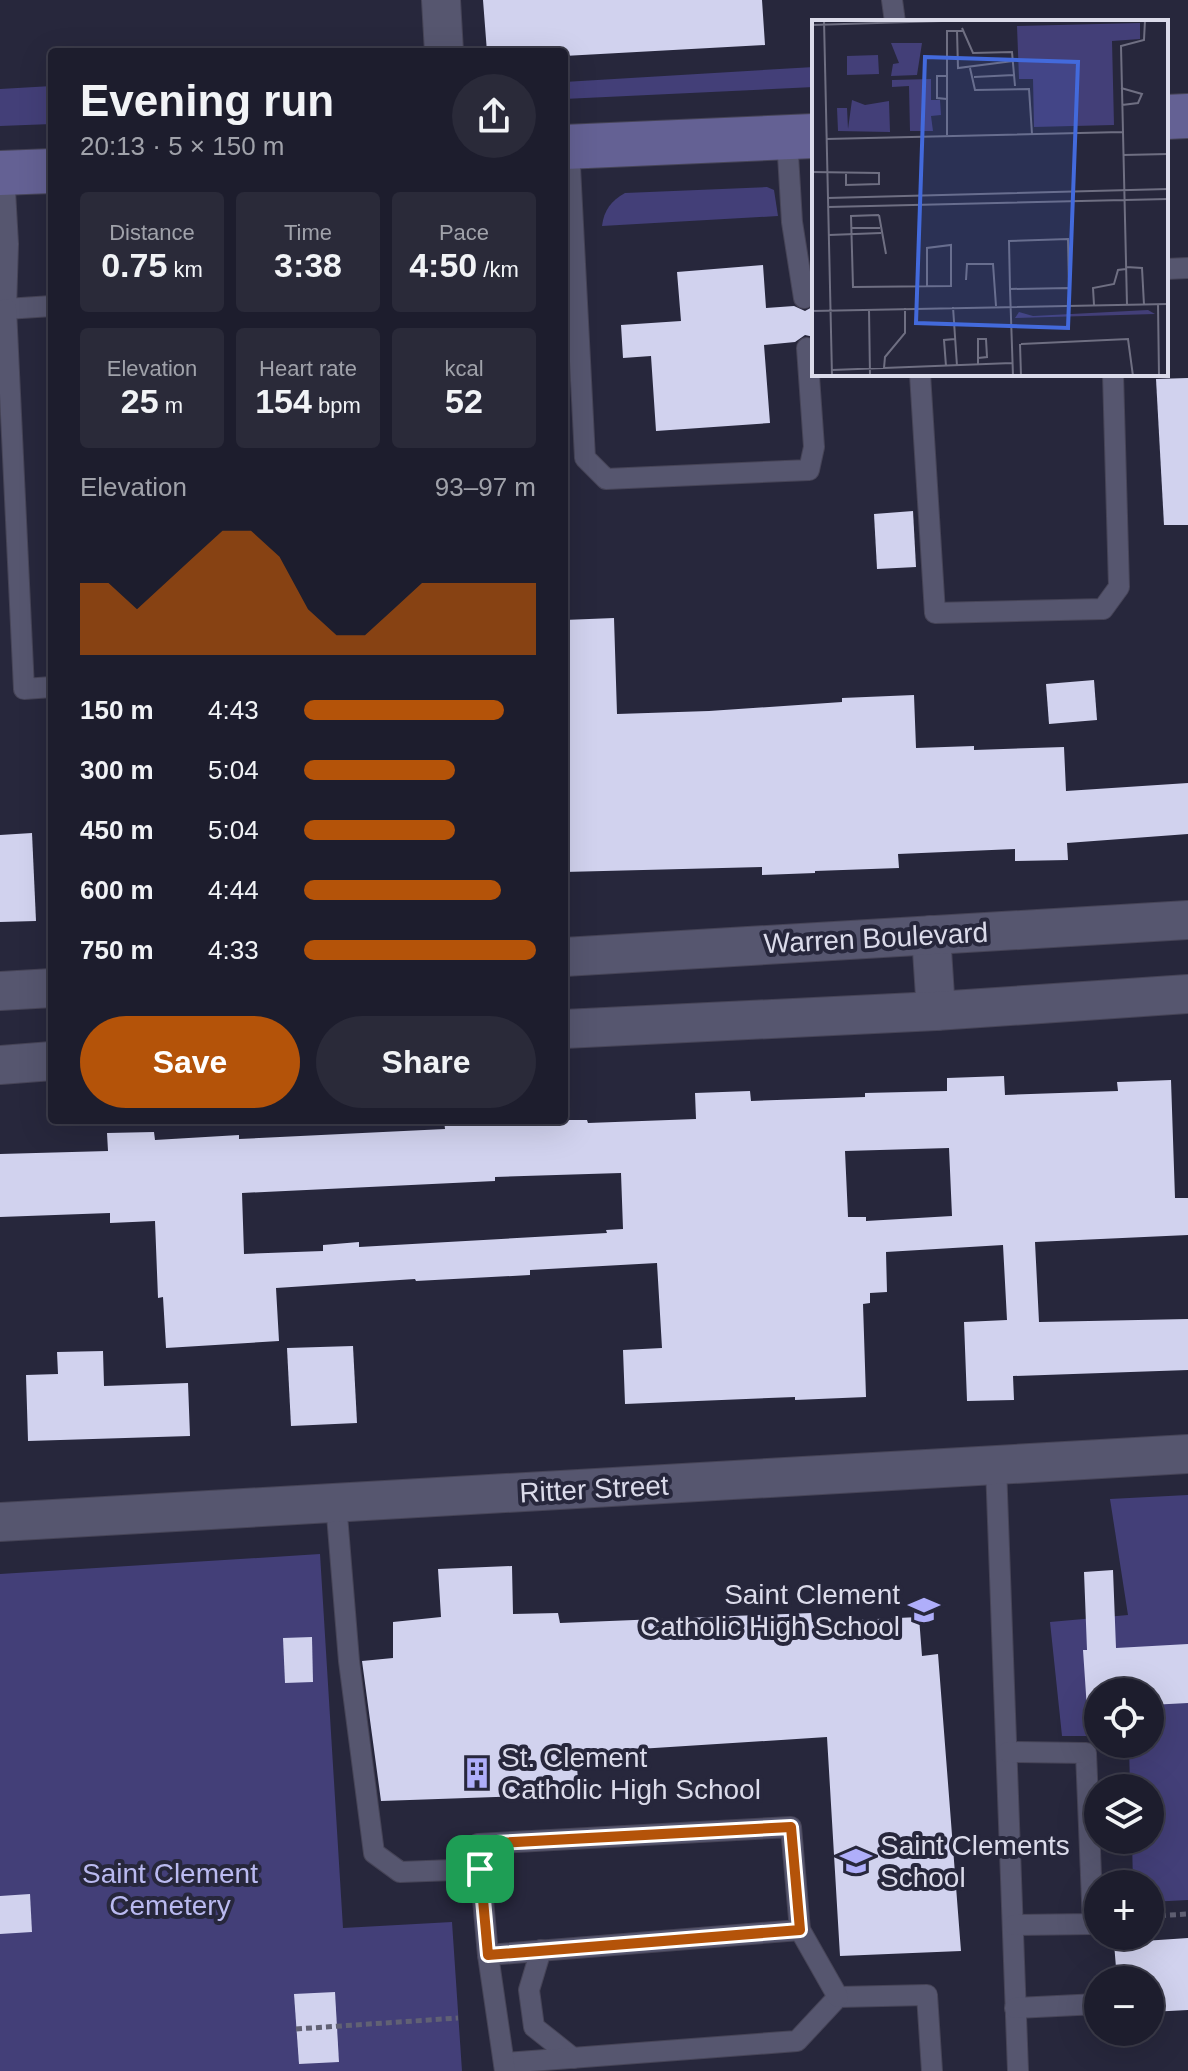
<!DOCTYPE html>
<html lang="en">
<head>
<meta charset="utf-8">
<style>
	:root { --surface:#1d1d2d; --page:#2a2a39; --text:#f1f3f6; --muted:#a0a2aa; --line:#3b3b49; --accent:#b45309 }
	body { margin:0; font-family:Arial,sans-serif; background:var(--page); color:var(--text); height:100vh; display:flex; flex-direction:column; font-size:30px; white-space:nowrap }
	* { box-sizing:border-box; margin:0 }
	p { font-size:26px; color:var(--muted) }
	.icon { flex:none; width:44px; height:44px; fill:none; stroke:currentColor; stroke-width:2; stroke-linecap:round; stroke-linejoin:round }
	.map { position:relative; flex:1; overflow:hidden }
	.details { position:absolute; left:48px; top:48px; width:520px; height:1076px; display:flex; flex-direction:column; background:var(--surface); border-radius:8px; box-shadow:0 8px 32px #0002,0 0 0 2px var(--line) }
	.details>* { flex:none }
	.fabs { position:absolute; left:1084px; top:1678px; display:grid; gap:16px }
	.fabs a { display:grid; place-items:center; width:80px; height:80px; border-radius:50%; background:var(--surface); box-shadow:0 8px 32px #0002,0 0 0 2px var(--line); font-size:40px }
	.pin { position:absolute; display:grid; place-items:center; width:68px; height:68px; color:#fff; margin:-34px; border-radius:16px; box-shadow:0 4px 12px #0006 }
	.round { display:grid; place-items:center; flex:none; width:84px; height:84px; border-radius:42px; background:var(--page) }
	.head { display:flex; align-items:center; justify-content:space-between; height:136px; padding:0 32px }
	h1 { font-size:44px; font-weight:700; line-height:60px }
	.figures { display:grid; grid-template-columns:repeat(3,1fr); gap:12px; height:136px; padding:8px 32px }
	.figures div { display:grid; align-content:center; border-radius:8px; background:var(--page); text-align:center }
	.figures b { font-size:34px; font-weight:700 }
	.figures small { font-size:22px; font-weight:400 }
	.figures p { font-size:22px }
	.chart { height:224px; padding:16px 32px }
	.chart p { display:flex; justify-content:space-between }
	.chart svg { width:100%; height:144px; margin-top:8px; fill:var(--accent); opacity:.7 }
	.primary-button { display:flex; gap:16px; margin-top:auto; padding:16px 32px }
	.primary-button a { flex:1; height:92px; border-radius:48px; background:var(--accent); color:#fff; font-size:32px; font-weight:700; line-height:92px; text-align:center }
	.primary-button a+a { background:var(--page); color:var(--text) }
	ul { padding:0 32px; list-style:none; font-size:26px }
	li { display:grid; grid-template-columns:128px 96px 1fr; align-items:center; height:60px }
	li i { height:20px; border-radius:10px; background:var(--accent) }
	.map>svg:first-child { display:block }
</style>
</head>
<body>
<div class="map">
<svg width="1188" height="2071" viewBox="0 0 1188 2071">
	<rect width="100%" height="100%" fill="#27273c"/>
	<g fill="#433f78">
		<path d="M814,67V87L564,99V82Z"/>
		<path d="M52,86V124L0,126V89Z"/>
		<path d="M767,187L774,190L778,216L602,226C604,210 611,201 625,193Z"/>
		<path d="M1188,1495V1900L1150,1902V1884H1133L1132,1840H1150V1788H1130L1129,1744H1150V1692H1098V1736H1062L1050,1622L1128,1615L1110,1499Z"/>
		<path d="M320,1554L343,1928L452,1922L462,2071H0V1574Z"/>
	</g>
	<g fill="#d1d2ee" fill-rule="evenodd">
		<path d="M483,0H762L765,45L564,56V52H487Z"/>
		<path d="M763,265L766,308L794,306L805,311L814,306V337L805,335L795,342L764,345L770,423L656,431L651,356L623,358L621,325L681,321L677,272Z"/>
		<path d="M1188,378V525H1164L1156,379Z"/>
		<path d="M913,511L916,567L877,569L874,514Z"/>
		<path d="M614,618L617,714L709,711L842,702V698L914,695L916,748L974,746V750L1064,747L1066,791L1188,783V834L1067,843L1068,860L1015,861V849L898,854L899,868L815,871V873L762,875V867L564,872V620Z"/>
		<path d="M1094,680L1097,720L1049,724L1046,684Z"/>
		<path d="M32,833L36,921L0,922V835Z"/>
		<path d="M1004,1076L1005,1095L1118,1091L1117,1082L1171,1080L1175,1198H1188V1235L1035,1242L1039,1322L1188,1319V1370L1013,1376L1014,1400L967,1401L964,1322L1007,1320L1003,1245L886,1252L887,1292L870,1293V1303L863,1304L866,1397L795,1400V1397L625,1404L623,1350L662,1348L657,1263L530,1270V1275L416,1281L415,1279L276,1288L279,1341L166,1348L163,1297L158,1298L155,1221L110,1223V1213L0,1217V1154L108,1151L107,1133L154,1132L155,1140L239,1135V1139L445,1129L444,1120H587L588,1123L696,1119L695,1093L750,1091L751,1101L865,1097V1093L947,1091V1078ZM949,1148L952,1216L866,1221V1217H848L845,1151ZM621,1173L623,1229L606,1230L607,1233L359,1247V1242L323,1245V1251L244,1254L242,1193L495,1181V1177Z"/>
		<path d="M353,1346L357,1423L291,1426L287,1348Z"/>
		<path d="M103,1351L104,1386L188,1383L190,1436L28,1441L26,1375L58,1374L57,1352Z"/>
		<path d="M512,1566L513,1614L558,1613L560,1623L811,1613L812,1622L919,1617L922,1656L938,1654L961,1951L840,1956L827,1737L576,1753L579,1794L381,1801L362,1661L393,1658V1622L441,1617L438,1569Z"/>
		<path d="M1113,1570L1116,1648L1188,1644V1703L1150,1705V1692H1098V1708L1087,1709L1083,1650H1087L1084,1572Z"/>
		<path d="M312,1637L313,1682L285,1683L283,1638Z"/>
		<path d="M30,1894L32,1932L0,1934V1896Z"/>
		<path d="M1188,1938V2010L1150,2012V1980H1117L1114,1943Z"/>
		<path d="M335,1992L339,2062L299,2064L294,1994Z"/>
	</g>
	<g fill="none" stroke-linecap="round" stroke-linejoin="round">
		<defs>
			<g id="lane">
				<path d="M892,0L895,22"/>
				<path d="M787,138L792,222L804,298"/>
				<path d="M569,147L585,458L606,479L809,470L814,447L807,348"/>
				<path d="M4,173L8,244L6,309L52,306"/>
				<path d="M1166,269L1188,268"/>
				<path d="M6,309L24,689L52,687"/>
				<path d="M920,374L935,613L1103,609L1119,587L1113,374"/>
				<path d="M996,1466L1018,2071"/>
				<path d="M336,1503L349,1661L374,1853L400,1872L480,1869"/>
				<path d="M1008,1752L1086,1753L1093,1924L1014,1925"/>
				<path d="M541,1950L529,1990L534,2027L573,2058"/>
				<path d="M488,1955L800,1930"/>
				<path d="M1015,2008L1098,2004"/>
				<path d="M504,2063L797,2041L838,1997L927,1995L932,2071"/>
				<path d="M505,2071L488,1955L478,1844L791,1827L800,1930L838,1997"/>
			</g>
			<g id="street">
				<path d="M441,0L444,52"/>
				<path d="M931,935L936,1011"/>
				<path d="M564,957L1188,920"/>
				<path d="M0,991L52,988"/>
				<path d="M564,1029L936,1011L1188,994"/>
				<path d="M0,1065L52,1061"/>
				<path d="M0,1522L1188,1454"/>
			</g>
			<g id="secondary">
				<path d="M1166,117L1188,116"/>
				<path d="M564,147L814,136"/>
				<path d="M0,173L52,171"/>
			</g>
		</defs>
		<use href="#lane" stroke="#464457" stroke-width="22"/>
		<use href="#street" stroke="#464457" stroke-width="40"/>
		<use href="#secondary" stroke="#464457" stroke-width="46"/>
		<g stroke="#616174" stroke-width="5" stroke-dasharray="6 4" stroke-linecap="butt">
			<path d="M1150,1916L1188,1914"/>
			<path d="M296,2029L458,2018"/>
		</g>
		<use href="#lane" stroke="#56566f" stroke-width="20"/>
		<use href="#street" stroke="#56566f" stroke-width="38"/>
		<use href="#secondary" stroke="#646194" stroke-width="44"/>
	</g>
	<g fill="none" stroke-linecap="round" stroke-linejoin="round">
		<defs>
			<path id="route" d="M791,1827L800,1930L488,1955L478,1844Z"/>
		</defs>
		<use href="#route" stroke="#fff" stroke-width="16"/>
		<use href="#route" stroke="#b45309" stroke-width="10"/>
	</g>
	<defs>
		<symbol id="school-bare" viewBox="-9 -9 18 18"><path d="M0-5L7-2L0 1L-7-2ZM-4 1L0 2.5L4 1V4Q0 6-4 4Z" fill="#afaefa" stroke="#27273c" stroke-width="2.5" paint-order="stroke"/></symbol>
		<symbol id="building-bare" viewBox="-9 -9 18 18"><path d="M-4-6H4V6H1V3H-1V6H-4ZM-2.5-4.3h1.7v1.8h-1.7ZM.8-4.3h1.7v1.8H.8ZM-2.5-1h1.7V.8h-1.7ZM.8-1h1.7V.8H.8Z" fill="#afaefa" stroke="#27273c" stroke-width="2.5" paint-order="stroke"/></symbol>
	</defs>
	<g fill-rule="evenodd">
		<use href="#school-bare" x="902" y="1588" width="44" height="44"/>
		<use href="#building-bare" x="455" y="1751" width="44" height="44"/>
		<use href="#school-bare" x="834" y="1839" width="44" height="44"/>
	</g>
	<g text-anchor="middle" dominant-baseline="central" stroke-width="8" stroke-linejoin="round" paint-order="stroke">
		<g font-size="28" fill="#dbdbea" stroke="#27273c">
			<text transform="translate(876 938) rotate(-3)">Warren Boulevard</text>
			<text transform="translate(594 1489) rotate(-3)">Ritter Street</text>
		</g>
		<g font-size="28" fill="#dbdbea" stroke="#27273c" text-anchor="start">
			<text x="900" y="1594" text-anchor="end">Saint Clement<tspan x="900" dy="32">Catholic High School</tspan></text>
			<text x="501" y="1757">St. Clement<tspan x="501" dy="32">Catholic High School</tspan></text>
			<text x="880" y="1845">Saint Clements<tspan x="880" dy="32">School</tspan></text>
		</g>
		<g font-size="28" fill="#babaf0" stroke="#27273c">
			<text x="170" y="1873">Saint Clement<tspan x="170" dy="32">Cemetery</tspan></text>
		</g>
	</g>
	<g transform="translate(812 20)">
		<rect width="356" height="356" fill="#27273c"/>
		<path d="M328,3V19L300,21L302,105L222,107L221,59H207L205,6ZM79,23H110L105,55L79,56L81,44L87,43ZM66,35L67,54L35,55V36ZM119,59V80H128L129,95L119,96L121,111H98L97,66L80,67V60ZM40,80L53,85L77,81L78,112L26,111L25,88H35L36,109ZM336,290L343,294L203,298L207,292L221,296Z" fill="#433f78"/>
		<path fill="none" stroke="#6f6f82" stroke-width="2" d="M12,0L20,356M0,5L163,0M150,8L161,33L200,32L203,66M145,11L146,48L201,41M158,48L163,70L217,69L220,114M135,56H125V78L135,79M162,57L202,55M309,68L330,74L326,83L310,85M135,115V11H151M14,119L310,112M311,135L356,134M0,152L67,153V164L34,165V154M16,178L356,169M16,187L356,179M67,195L39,196L41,267L139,266V225L115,228V266M67,195L74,234M39,208H68M17,215L69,213M314,247L330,248L332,285M154,260L155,244H181L184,286M198,269L197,221L256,219L257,268M346,284L347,356M282,285L281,268L302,264L306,250L314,249M315,285L309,26L332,20L333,0M141,287L145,346M57,289L58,356M0,291L356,284M208,324L209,356M209,324L316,319L321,356M166,338L175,337L174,319H166V345M134,346L132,320L143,319M72,348L73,337L93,313V288M20,350L200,343M201,356L198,269L257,268V286"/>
		<path fill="#436adc" fill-opacity="0.15" stroke="#436adc" stroke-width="4" d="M113,37L266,42L256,308L104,303Z"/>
		<rect width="356" height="356" fill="none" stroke="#dbdbea" stroke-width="4"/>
	</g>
</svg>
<div class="fabs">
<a><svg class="icon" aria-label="locate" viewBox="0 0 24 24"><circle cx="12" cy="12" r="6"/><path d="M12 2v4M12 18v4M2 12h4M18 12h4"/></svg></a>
<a><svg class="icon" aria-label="layers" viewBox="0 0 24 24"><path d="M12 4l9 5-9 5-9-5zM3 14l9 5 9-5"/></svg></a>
<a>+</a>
<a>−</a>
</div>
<div class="pin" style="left:480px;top:1869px;background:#1e9e55"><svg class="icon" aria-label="arrive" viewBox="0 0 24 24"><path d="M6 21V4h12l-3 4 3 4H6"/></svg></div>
<section class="details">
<div class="head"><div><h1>Evening run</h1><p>20:13 · 5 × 150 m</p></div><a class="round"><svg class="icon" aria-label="share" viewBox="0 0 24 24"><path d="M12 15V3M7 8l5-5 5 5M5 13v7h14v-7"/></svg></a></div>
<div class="figures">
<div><p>Distance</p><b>0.75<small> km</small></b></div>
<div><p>Time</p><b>3:38</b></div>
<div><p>Pace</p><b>4:50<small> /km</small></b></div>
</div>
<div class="figures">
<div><p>Elevation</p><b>25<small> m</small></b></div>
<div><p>Heart rate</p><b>154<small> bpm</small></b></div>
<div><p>kcal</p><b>52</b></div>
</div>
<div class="chart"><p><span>Elevation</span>93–97 m</p>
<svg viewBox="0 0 160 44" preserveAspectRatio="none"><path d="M0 44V22L10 22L20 30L30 22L40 14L50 6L60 6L70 14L80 30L90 38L100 38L110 30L120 22L130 22L140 22L150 22L160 22V44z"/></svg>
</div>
<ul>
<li><b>150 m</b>4:43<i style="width:86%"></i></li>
<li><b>300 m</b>5:04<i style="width:65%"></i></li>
<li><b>450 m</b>5:04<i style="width:65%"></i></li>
<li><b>600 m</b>4:44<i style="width:85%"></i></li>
<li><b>750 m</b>4:33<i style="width:100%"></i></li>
</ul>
<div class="primary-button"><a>Save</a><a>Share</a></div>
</section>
</div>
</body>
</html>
